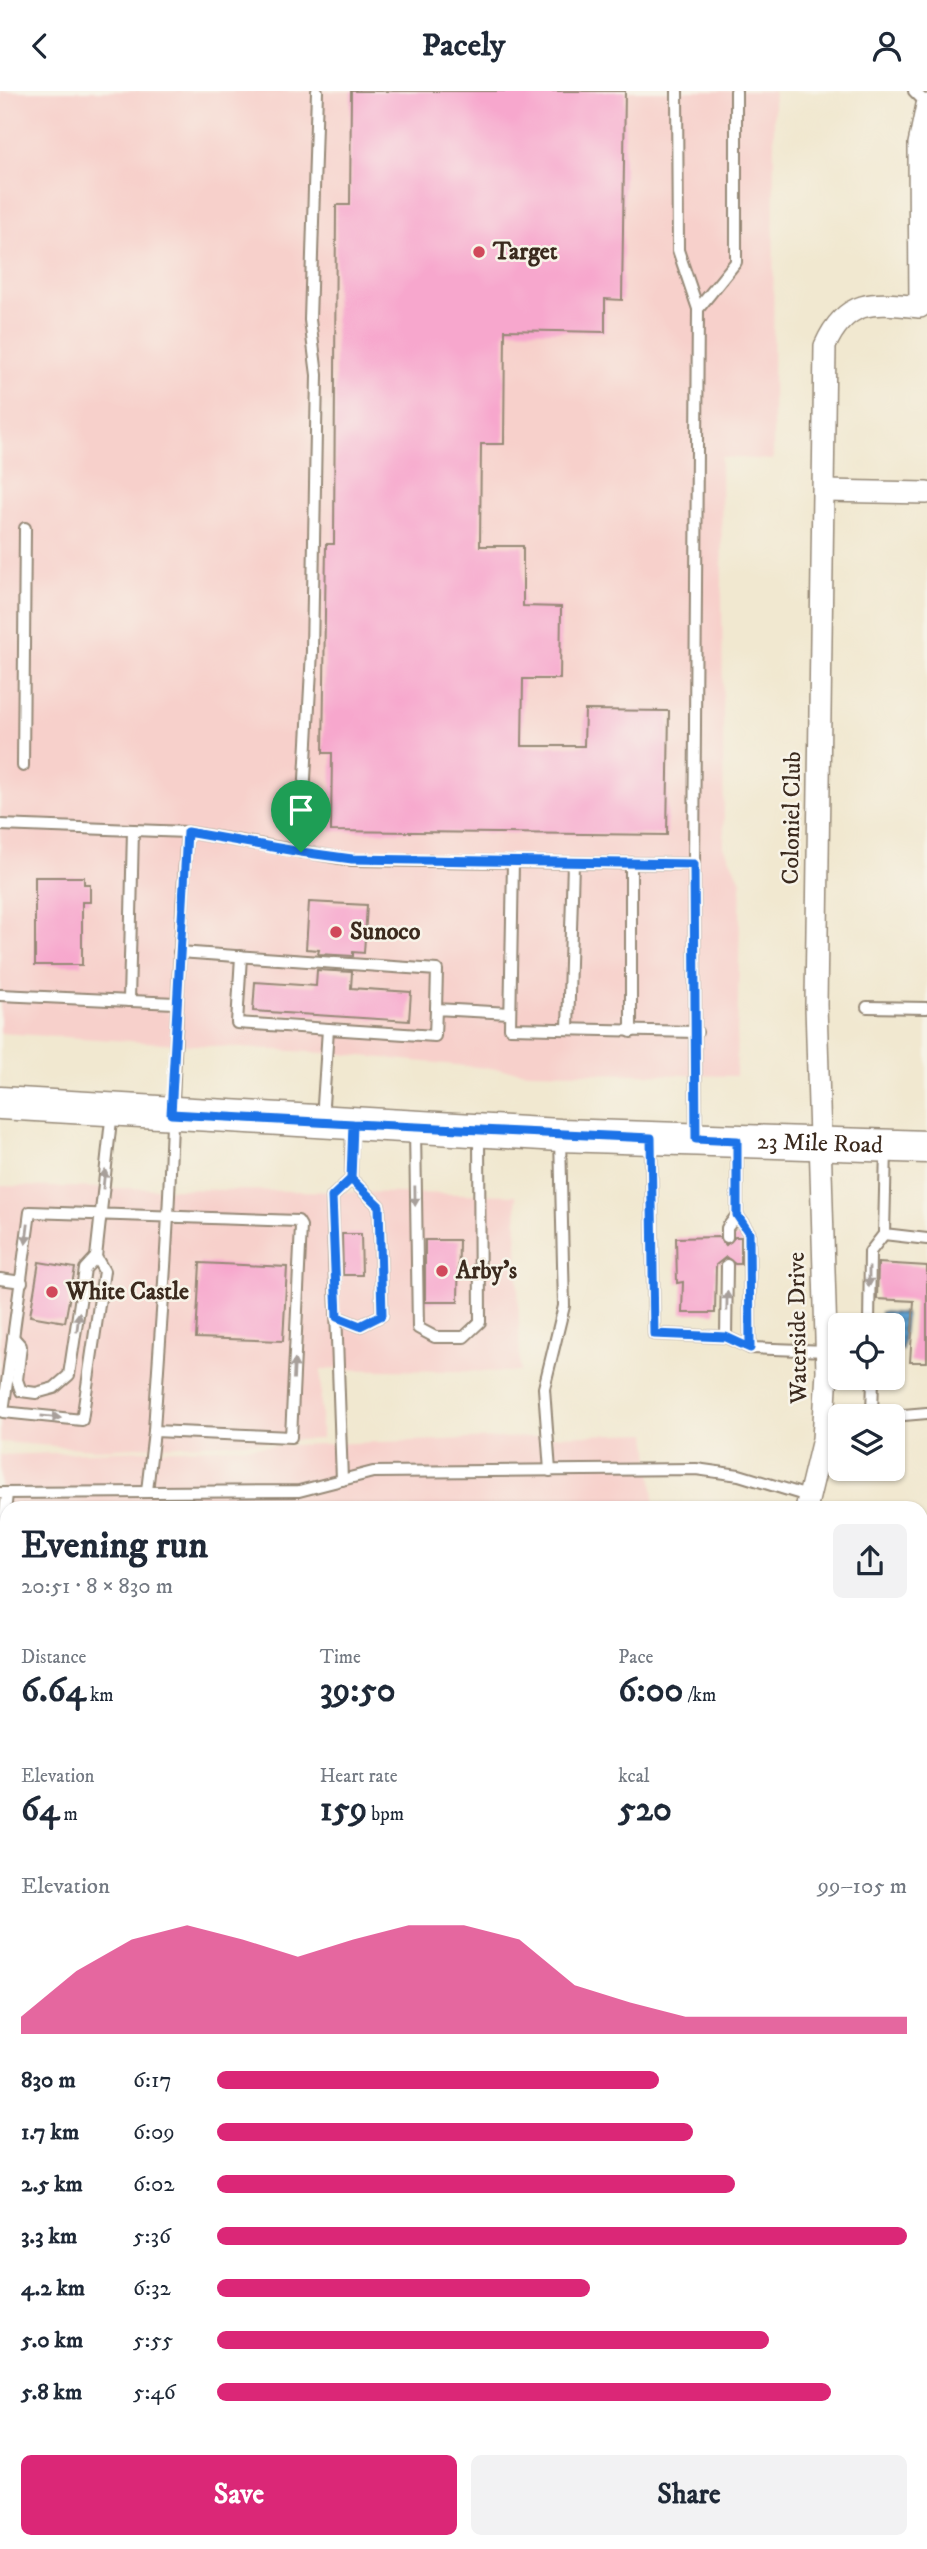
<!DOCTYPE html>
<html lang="en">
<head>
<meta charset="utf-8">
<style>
	:root { --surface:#fff; --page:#f2f2f3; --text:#1f2937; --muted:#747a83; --accent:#db2777 }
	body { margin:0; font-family:"IM FELL DW Pica",serif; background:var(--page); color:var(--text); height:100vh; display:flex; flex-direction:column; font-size:26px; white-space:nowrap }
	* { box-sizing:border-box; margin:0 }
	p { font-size:23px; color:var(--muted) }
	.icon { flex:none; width:38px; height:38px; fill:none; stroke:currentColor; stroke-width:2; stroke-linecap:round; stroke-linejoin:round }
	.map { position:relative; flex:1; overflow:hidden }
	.panel { position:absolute; left:0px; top:1410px; width:928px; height:1048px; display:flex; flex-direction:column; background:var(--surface); border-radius:21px 21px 0 0; box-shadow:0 2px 5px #0004 }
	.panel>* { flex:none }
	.fabs { position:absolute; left:828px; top:1222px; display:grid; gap:14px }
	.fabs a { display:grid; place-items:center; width:77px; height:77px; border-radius:10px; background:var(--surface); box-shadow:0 2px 5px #0004; font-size:35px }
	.pin { position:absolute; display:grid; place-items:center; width:60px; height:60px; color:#fff; margin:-72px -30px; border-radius:50% 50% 50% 0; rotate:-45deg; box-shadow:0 0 7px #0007 }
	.pin .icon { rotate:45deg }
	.round { display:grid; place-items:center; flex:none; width:74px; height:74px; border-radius:10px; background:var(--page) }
	.summary { display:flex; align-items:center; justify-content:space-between; height:119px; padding:0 21px }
	h1 { font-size:38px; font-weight:800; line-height:52px }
	.figures { display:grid; grid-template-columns:repeat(3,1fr); gap:10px; height:119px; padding:7px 21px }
	.figures div { display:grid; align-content:center }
	.figures b { font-size:35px; font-weight:800 }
	.figures small { font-size:19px; font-weight:400 }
	.figures p { font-size:19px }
	.chart { height:196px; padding:14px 21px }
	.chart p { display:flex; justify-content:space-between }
	.chart svg { width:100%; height:126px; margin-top:7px; fill:var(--accent); opacity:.7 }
	.button { display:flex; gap:14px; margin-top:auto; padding:14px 21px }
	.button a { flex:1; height:80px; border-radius:10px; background:var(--accent); color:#fff; font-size:28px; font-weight:800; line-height:80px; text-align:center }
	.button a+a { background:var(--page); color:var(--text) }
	ul { padding:0 21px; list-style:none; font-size:23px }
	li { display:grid; grid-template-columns:112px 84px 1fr; align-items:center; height:52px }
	li i { height:18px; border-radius:9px; background:var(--accent) }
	header { display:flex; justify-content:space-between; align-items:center; height:91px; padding:0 21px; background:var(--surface); font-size:32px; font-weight:800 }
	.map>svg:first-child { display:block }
</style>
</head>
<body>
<header><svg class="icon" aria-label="back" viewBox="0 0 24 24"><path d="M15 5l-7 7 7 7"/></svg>Pacely<svg class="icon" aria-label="person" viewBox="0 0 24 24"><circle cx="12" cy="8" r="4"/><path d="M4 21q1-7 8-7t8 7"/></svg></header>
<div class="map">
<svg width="927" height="2458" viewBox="0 0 927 2458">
	<defs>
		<pattern id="water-rules" width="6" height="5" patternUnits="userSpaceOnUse" patternTransform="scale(1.75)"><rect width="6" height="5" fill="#5da1d2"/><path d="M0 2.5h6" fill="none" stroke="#4e83aa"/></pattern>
	</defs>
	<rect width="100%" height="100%" fill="#f7f3e8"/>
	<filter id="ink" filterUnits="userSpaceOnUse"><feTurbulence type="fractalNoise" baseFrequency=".0143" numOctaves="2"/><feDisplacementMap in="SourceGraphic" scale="14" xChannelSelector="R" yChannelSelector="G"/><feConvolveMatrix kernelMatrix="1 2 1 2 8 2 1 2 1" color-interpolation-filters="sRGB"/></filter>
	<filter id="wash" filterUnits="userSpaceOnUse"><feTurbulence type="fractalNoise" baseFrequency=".00686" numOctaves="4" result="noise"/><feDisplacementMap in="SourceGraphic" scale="28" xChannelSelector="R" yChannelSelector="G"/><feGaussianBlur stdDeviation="1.57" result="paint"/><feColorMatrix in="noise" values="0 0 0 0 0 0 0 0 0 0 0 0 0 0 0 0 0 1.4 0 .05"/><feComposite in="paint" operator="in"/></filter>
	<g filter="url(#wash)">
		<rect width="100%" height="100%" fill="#f1e8d0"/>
		<g fill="#f7d0cb">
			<path d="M0,0H774L773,369L721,366L724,756L741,790L736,985L530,981L342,963L0,942Z"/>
			<path d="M0,1095L516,1104L520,1281L321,1278V1348L94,1358L0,1351Z"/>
			<path d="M647,1342L655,1417L7,1418V2097L0,2098V1364Z"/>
			<path d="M920,1451H927V2458H0V2122H7V2452H920Z"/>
		</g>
		<path fill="url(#water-rules)" stroke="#4c6678" stroke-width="2" d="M881,1221L905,1223L902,1258H893L892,1234H880Z"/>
		<g id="blocks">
			<g fill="#f7a7cd">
				<path d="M351,0H625L622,209L605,208V241L505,239L504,353H481L480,455H523V515L561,516L560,588H523L522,655H584L585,619L669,620L667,744L331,740L332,662H323L326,453H334L336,114H350Z"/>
				<path d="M35,786H84V793H90V811H82V874H35Z"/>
				<path d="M309,811L367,814L364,862L353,861V865L318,863L319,859L306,858Z"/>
				<path d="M317,879L352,881L351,897L411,901L409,930L253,920L255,891L316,895Z"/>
				<path d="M342,1143H361L362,1184H343Z"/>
				<path d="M719,1146L726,1154L735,1146H741V1173H735L726,1166L716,1174L715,1222H682L683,1191L677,1192L676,1147Z"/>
				<path d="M425,1149H459L458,1211H425Z"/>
				<path d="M39,1171L75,1177L65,1231L30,1225Z"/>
				<path d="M200,1172L287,1176L283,1250L196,1247Z"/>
				<path d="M878,1172L927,1175V1271H910L914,1210L877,1208Z"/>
			</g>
		</g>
	</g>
	<g filter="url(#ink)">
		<use href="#blocks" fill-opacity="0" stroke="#968977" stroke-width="2"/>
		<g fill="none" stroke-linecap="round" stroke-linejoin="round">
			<defs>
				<g id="service">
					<path d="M677,0L678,159L698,218L694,773L696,1047"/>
					<path d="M914,0L927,13"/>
					<path d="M698,218L736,171V0"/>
					<path d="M23,675L25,437"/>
					<path d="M0,734L187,741L352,769L694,773"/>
					<path d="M301,761L312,560L317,284L310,229L317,0"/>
					<path d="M513,771L510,937L697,941"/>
					<path d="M631,772V941"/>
					<path d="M179,861L437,879L436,918"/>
					<path d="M241,865L237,932L435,945L436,918L510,922"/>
					<path d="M0,904L175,912"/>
					<path d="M129,910L133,739"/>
					<path d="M867,916L927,917"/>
					<path d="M568,938L573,772"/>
					<path d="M112,1020L96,1166L104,1180L82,1329L3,1321L30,1121C119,1124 208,1127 298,1130L301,1135L291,1346L154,1340C159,1254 167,1167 170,1080C175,967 179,854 187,741"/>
					<path d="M322,1029L328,938"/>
					<path d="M415,1039L418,1237L435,1246H464L480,1231L479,1043"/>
					<path d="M651,1050L654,1243L726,1246L750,1257L827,1260"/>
					<path d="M737,1054V1124L749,1142L750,1257"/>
					<path d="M886,1057L884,1143L927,1148"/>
					<path d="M727,1146V1137L737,1124"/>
					<path d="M0,1188L22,1191"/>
					<path d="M337,1226L360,1235L382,1224L379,1115L351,1088"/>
					<path d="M869,1234L870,1161L884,1143"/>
					<path d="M13,1246L21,1255L17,1289L21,1300L36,1302L54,1297L69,1284L85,1178L96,1166"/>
					<path d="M726,1246L727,1174"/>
					<path d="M826,1321L857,1325"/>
					<path d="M872,1325L873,1286"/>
					<path d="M892,1325L927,1322"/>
					<path d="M550,1380L544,1297L564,1215L560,1047"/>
					<path d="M342,1389L332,1106L351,1088L352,1036"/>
					<path d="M147,1400L154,1340"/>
					<path d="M0,1402L299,1400L373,1381L696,1378L739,1384L811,1406"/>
					<path d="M0,1468L7,1403"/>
					<path d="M920,1497L924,1504L920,1709"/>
					<path d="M0,1690H7"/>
					<path d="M920,1923H927"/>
					<path d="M0,2063L7,2062"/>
					<path d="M0,2152H7"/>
					<path d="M920,2358L927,2360"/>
					<path d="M920,2406L927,2408"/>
					<path d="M417,2458L433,2452"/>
				</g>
				<g id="minor">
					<path d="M824,400L927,402"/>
					<path d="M806,1418L823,1348L827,1280L816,914L825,255C846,207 874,211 920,216L919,53L927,14"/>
					<path d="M657,2458L658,2452"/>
				</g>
				<g id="primary">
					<path id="s1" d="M0,1012L560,1044L927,1056"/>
				</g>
			</defs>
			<use href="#service" stroke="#968977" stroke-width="14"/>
			<use href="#minor" stroke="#968977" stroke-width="24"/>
			<use href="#primary" stroke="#968977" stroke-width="35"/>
			<use href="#service" stroke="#fff" stroke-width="10"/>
			<use href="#minor" stroke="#fff" stroke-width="21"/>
			<use href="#primary" stroke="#fff" stroke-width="32"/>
		</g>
		<defs><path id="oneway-solid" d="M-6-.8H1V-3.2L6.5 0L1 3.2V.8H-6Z" transform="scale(1.75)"/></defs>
		<g fill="#a79f9a">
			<use href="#oneway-solid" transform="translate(104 1088) rotate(-84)"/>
			<use href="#oneway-solid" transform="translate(415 1105) rotate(89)"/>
			<use href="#oneway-solid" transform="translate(27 1143) rotate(97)"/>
			<use href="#oneway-solid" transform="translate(869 1186) rotate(90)"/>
			<use href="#oneway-solid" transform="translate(727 1210) rotate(-89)"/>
			<use href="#oneway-solid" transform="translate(78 1231) rotate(-83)"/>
			<use href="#oneway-solid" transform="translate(294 1278) rotate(-87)"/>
			<use href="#oneway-solid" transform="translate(51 1326) rotate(6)"/>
		</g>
	</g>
	<g fill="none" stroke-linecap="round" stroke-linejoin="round" filter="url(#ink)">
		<defs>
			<path id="route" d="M301,761L187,741L171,1023L353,1033L351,1088L332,1106L337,1226L360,1235L382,1224L379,1115L351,1088L353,1033L651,1047L654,1243L726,1246L750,1257L749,1142L737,1124V1050L696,1048L694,773L352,768L301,761"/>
		</defs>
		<use href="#route" stroke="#fff" stroke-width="14"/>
		<use href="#route" stroke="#1a73e8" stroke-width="9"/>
	</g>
	<g fill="#d1495b" stroke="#f7f3e8" stroke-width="2.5">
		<circle cx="479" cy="161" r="7"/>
		<circle cx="336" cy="841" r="7"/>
		<circle cx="442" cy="1180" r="7"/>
		<circle cx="52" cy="1201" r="7"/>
	</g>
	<g text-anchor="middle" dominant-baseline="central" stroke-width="5" stroke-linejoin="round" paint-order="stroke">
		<g font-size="24" font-weight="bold" fill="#3b2a1e" stroke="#f7f3e8" text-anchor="start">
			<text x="493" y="161">Target</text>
			<text x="350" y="841">Sunoco</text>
			<text x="456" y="1180">Arby's</text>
			<text x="66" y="1201">White Castle</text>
		</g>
		<g font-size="24" fill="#3b2a1e" stroke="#f7f3e8">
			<text transform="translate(792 727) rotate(-89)">Coloniel Club</text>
			<text stroke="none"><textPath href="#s1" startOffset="821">23 Mile Road</textPath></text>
			<text transform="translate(798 1237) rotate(-91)">Waterside Drive</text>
		</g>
	</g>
</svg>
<div class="fabs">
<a><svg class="icon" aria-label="locate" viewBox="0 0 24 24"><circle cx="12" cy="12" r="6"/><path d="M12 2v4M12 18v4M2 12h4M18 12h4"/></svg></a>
<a><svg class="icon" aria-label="layers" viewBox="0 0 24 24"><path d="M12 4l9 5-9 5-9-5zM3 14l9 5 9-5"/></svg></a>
</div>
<div class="pin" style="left:301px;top:761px;background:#1e9e55"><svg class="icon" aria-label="arrive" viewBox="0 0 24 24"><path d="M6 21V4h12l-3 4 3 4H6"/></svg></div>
<section class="panel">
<div class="summary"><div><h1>Evening run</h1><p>20:51 · 8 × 830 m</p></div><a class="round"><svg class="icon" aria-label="share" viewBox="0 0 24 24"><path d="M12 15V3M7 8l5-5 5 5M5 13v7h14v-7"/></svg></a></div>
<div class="figures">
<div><p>Distance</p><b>6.64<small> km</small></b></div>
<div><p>Time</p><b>39:50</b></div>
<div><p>Pace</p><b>6:00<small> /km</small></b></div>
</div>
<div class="figures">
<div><p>Elevation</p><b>64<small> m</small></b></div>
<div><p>Heart rate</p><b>159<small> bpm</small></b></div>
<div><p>kcal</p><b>520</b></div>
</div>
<div class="chart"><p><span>Elevation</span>99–105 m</p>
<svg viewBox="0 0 160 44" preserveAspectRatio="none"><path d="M0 44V38L10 22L20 11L30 6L40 11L50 17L60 11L70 6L80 6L90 11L100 27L110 33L120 38L130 38L140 38L150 38L160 38V44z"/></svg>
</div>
<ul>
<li><b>830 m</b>6:17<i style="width:64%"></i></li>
<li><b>1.7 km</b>6:09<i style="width:69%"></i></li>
<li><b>2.5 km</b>6:02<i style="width:75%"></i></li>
<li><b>3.3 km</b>5:36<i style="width:100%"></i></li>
<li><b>4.2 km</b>6:32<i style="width:54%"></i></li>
<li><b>5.0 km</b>5:55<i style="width:80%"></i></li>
<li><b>5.8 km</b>5:46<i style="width:89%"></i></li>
</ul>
<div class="button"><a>Save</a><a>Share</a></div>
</section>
</div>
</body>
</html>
